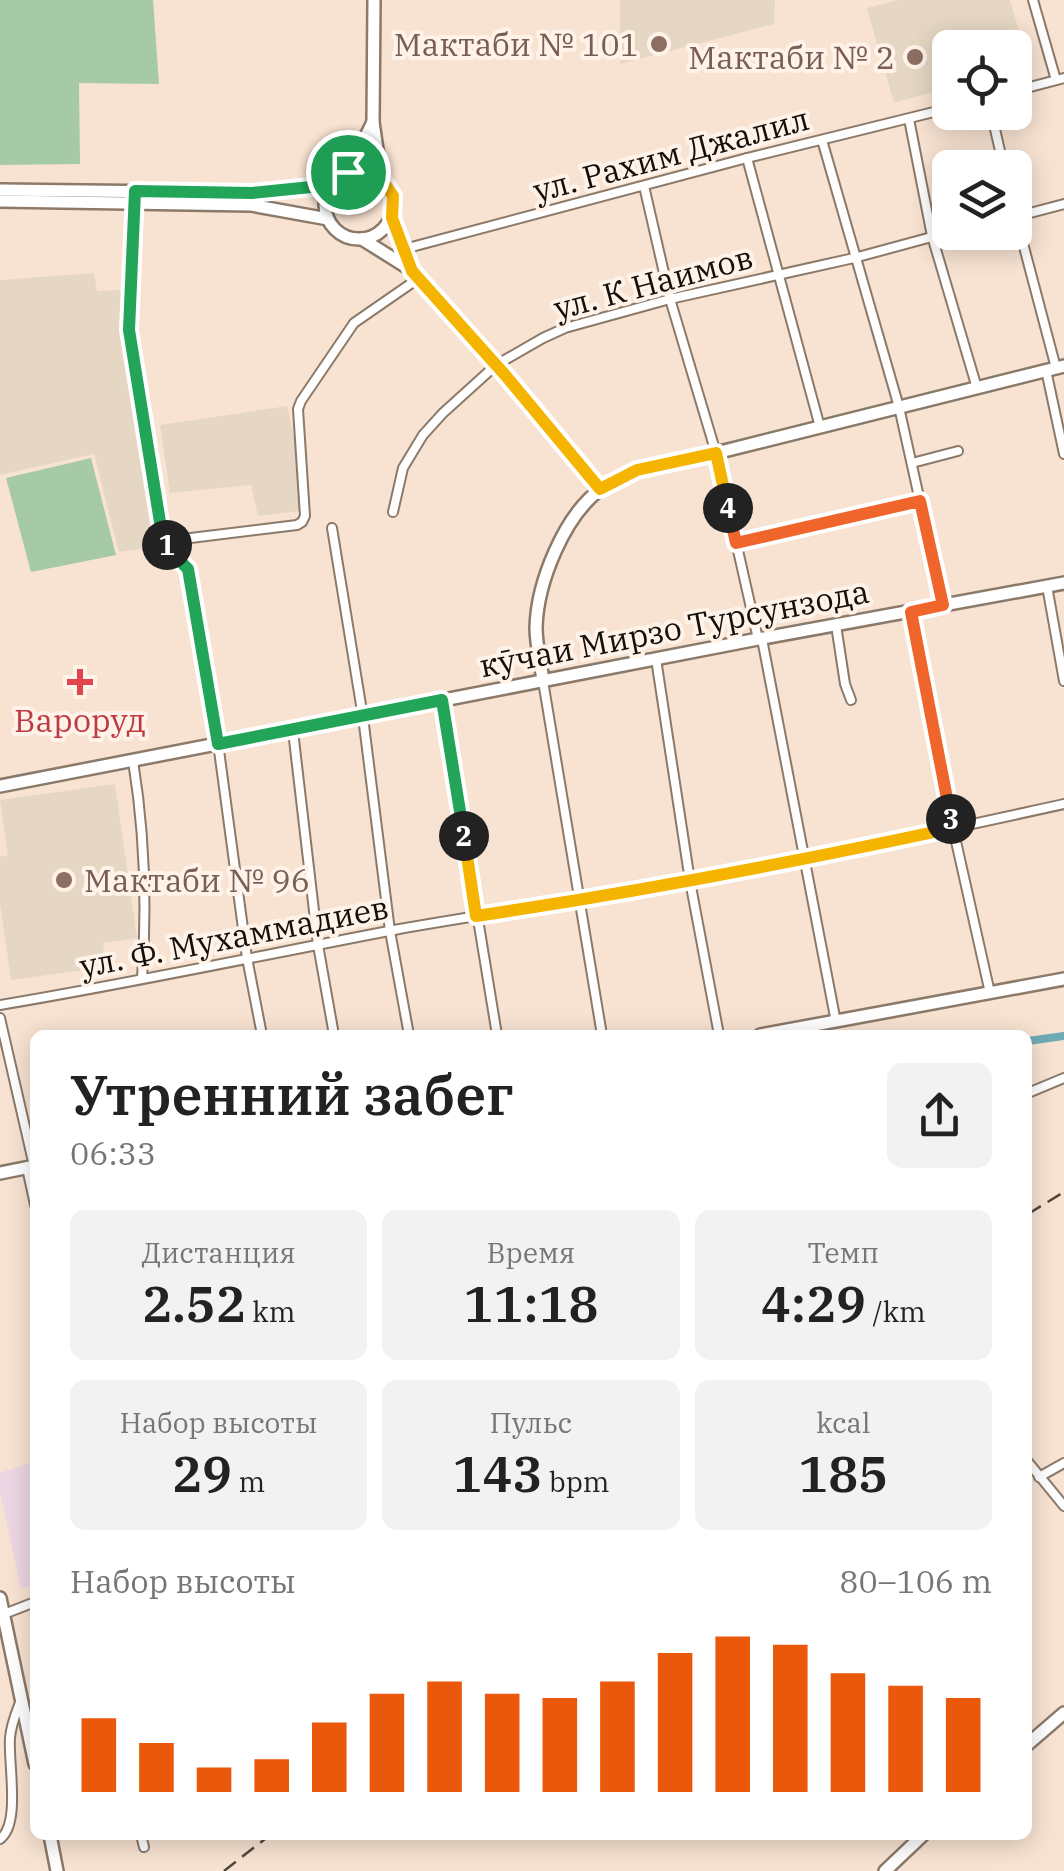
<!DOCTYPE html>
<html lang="ru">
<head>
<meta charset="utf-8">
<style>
	:root { --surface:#fff; --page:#f2f2f2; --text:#222; --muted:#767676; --accent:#ea580c }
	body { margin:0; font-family:"IBM Plex Serif",serif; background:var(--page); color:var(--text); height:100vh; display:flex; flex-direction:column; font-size:38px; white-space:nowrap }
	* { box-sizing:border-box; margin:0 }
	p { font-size:32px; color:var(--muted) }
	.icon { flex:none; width:55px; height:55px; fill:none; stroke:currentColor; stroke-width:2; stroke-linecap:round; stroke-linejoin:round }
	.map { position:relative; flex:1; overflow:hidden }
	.details { position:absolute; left:30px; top:1030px; width:1002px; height:810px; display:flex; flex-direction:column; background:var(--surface); border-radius:15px; box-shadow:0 5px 25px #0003 }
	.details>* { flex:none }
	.controls { position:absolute; left:932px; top:30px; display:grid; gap:20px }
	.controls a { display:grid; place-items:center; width:100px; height:100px; border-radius:15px; background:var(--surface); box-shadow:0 5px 25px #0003; font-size:50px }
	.pin { position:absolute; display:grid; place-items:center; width:85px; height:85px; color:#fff; margin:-42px; border:5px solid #fff; border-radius:50%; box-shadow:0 2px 10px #0007 }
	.km { position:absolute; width:50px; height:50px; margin:-25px; border-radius:50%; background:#222; color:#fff; font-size:28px; line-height:50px; text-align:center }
	.round { display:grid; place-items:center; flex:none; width:105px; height:105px; border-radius:15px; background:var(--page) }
	.head { display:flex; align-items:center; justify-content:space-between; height:170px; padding:0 40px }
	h1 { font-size:55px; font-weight:600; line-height:75px }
	.stats { display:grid; grid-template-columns:repeat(3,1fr); gap:15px; height:170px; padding:10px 40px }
	.stats div { display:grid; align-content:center; border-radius:15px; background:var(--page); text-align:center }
	.stats b { font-size:50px; font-weight:600 }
	.stats small { font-size:28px; font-weight:400 }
	.stats p { font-size:28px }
	.chart { height:280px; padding:20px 40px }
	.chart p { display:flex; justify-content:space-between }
	.chart svg { width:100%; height:180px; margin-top:10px; stroke:var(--accent); stroke-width:6 }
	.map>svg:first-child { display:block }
</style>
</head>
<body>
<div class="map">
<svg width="1064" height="1871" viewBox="0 0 1064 1871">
	<rect width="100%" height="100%" fill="#f8e3d2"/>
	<g fill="#e6d7c4">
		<path d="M620,0H775L774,24L620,64Z"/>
		<path d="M898,0H1010L1029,66L1015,69V48H950V87L894,103L867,8Z"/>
		<path d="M94,273L97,291L121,290L122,337L134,389L155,530L140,549L119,552L94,454L0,475V280Z"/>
		<path d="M287,406L301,469L299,511L258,516L251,485L170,493L160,425Z"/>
		<path d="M115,784L137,938L103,943L106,967L11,980L0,902V857L8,855L0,800Z"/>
	</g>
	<path fill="#edd6e3" d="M35,1461V1584L21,1589L0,1492V1473Z"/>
	<g fill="#a6c9a6">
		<path d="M0,0H153L159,84L79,83L80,164L0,165Z"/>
		<path d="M91,458L116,555L31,572L6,478Z"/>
	</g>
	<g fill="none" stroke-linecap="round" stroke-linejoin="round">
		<path stroke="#6fabb5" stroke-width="8" d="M1028,1041L1064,1036"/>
		<defs>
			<g id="street">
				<path d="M1033,0L1056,80"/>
				<path d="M1015,91L1064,78"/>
				<path d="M991,112L1004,168"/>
				<path d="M909,119L932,236L977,388"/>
				<path d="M822,140L899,407L943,605"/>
				<path d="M747,158L820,427"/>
				<path d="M644,186L670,299L716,453L758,639"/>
				<path d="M135,201L129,330L160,523L171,552L188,569L195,600L218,743L247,958L262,1035"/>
				<path d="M1015,213L1056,368"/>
				<path d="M1015,217L1064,204"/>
				<path d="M404,249L747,158L950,108"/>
				<path d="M1046,370L1064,454"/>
				<path d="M912,463L958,451"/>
				<path d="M393,512L403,468L423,435L443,413L496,365L543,338L565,328L670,299L854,258L950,232"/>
				<path d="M332,528L363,717L390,931L409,1035"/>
				<path d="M166,541L297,525L302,522L305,516L298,409L301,401L354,323L419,278"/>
				<path d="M736,543L920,501"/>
				<path d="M1047,586L1064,681"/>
				<path d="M911,612L953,828L990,993"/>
				<path d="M836,625L845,684L851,700"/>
				<path d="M762,639L836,1022"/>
				<path d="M656,659L690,881L719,1035"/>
				<path d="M543,681L602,1035"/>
				<path d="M442,700L497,1035"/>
				<path d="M293,731L318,945L334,1035"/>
				<path d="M133,761C145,834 147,905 142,979"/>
				<path d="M0,1005C132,983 263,955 394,930C494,912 594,899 693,881C817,858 941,831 1064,804"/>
				<path d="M0,1018L34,1166"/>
				<path d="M1028,1093L1064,1078"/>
				<path d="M27,1168L35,1205"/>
				<path d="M1028,1462L1064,1506"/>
				<path d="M1039,1477L1064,1463"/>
				<path d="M4,1614L35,1602"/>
				<path d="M141,1835L144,1847"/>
				<path d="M0,1839C21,1824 8,1763 10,1738C11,1724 16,1713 21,1700"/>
			</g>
			<g id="secondary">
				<path d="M373,122L374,0"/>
				<circle cx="359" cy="205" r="34"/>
				<path d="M348,172L373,122L381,177"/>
				<path d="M0,190L253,193L331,185"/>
				<path d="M0,201L251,205L328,219"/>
				<path d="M362,239L413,271L392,218"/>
				<path d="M413,271L506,376L600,489"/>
				<path d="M543,681C541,664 536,645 536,628C537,583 564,515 602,488C640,462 689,460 732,449C843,421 954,394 1064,366"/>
				<path d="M0,786L758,639L1064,583"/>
				<path d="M760,1035L1064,979"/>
				<path d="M0,1173L35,1166"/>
				<path d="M0,1598L35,1764"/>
				<path d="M1028,1744L1064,1713"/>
				<path d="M50,1835L57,1871"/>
				<path d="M885,1871L923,1835"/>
			</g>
		</defs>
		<use href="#street" stroke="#8b7969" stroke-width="12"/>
		<use href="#secondary" stroke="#8b7969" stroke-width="16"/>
		<use href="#street" stroke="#fff" stroke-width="8"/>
		<use href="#secondary" stroke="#fff" stroke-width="11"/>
		<g stroke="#51473e" stroke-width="2.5" stroke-dasharray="15 8" stroke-linecap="butt">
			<path d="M1028,1214L1064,1192"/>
			<path d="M224,1871L270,1835"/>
		</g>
	</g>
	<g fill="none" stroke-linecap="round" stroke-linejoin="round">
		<defs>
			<path id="split-1" d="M167,545L160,522L129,330L135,191L252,193L331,185L348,172"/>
			<path id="split-2" d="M167,545L171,552L188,569L218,744L442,700L464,836"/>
			<path id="split-3" d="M464,836L476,916C637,892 795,862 953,828L951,819"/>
			<path id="split-4" d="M728,508L736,543L920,501L943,605L911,612L951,819"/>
			<path id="split-5" d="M348,172L365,171L381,178L393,196L392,218L412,271L506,376L600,489L637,470L716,453L728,508"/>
		</defs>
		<use href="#split-1" stroke="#fff" stroke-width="20"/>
		<use href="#split-2" stroke="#fff" stroke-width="20"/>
		<use href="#split-3" stroke="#fff" stroke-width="20"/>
		<use href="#split-4" stroke="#fff" stroke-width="20"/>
		<use href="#split-5" stroke="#fff" stroke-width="20"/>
		<use href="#split-1" stroke="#22a559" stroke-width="12"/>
		<use href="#split-2" stroke="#22a559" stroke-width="12"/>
		<use href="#split-3" stroke="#f5b400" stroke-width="12"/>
		<use href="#split-4" stroke="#f0652b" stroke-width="12"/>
		<use href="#split-5" stroke="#f5b400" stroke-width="12"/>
	</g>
	<g fill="#8d6e63" stroke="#fff2e8" stroke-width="4">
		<circle cx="659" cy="44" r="10"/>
		<circle cx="915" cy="57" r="10"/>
		<circle cx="64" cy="880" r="10"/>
	</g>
	<path fill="#e0444e" stroke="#fff2e8" stroke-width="4" d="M75 667h10v10h10v10h-10v10h-10v-10h-10v-10h10z"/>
	<g text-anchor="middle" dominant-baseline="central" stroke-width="8" stroke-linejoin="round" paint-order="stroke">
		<g font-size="32" fill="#785e54" stroke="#fff2e8" text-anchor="end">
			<text x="639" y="44">Мактаби № 101</text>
			<text x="895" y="57">Мактаби № 2</text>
			<text x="84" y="880" text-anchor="start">Мактаби № 96</text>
		</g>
		<g font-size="32" fill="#150f09" stroke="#fff2e8">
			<text transform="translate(671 154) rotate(-15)">ул. Рахим Джалил</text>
			<text transform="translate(653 282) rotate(-15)">ул. К Наимов</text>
			<text transform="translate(674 628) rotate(-11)">кӯчаи Мирзо Турсунзода</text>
			<text transform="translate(234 936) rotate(-11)">ул. Ф. Мухаммадиев</text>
		</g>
		<g font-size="32" fill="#be3a42" stroke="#fff2e8">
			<text x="80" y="720">Вароруд</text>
		</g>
	</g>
</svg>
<div class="controls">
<a><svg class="icon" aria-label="locate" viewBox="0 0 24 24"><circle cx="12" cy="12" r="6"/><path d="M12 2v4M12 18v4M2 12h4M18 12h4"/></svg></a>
<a><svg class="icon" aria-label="layers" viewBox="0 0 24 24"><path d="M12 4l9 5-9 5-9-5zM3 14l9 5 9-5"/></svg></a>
</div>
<div class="pin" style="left:348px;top:172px;background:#1e9e55"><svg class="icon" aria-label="arrive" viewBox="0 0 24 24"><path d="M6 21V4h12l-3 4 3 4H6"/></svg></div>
<b class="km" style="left:167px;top:545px">1</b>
<b class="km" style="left:464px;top:836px">2</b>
<b class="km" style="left:951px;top:819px">3</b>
<b class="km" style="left:728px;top:508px">4</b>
<section class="details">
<div class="head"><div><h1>Утренний забег</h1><p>06:33</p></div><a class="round"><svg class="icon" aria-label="share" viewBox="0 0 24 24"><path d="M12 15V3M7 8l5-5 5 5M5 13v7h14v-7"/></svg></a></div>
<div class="stats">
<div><p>Дистанция</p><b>2.52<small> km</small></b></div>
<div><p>Время</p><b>11:18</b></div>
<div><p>Темп</p><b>4:29<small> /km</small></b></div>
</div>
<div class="stats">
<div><p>Набор высоты</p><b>29<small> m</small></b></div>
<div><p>Пульс</p><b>143<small> bpm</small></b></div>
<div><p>kcal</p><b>185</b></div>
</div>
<div class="chart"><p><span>Набор высоты</span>80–106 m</p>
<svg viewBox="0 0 160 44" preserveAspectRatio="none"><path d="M5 44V26M15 44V32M25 44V38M35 44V36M45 44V27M55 44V20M65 44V17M75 44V20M85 44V21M95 44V17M105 44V10M115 44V6M125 44V8M135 44V15M145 44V18M155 44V21"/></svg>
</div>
</section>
</div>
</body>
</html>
